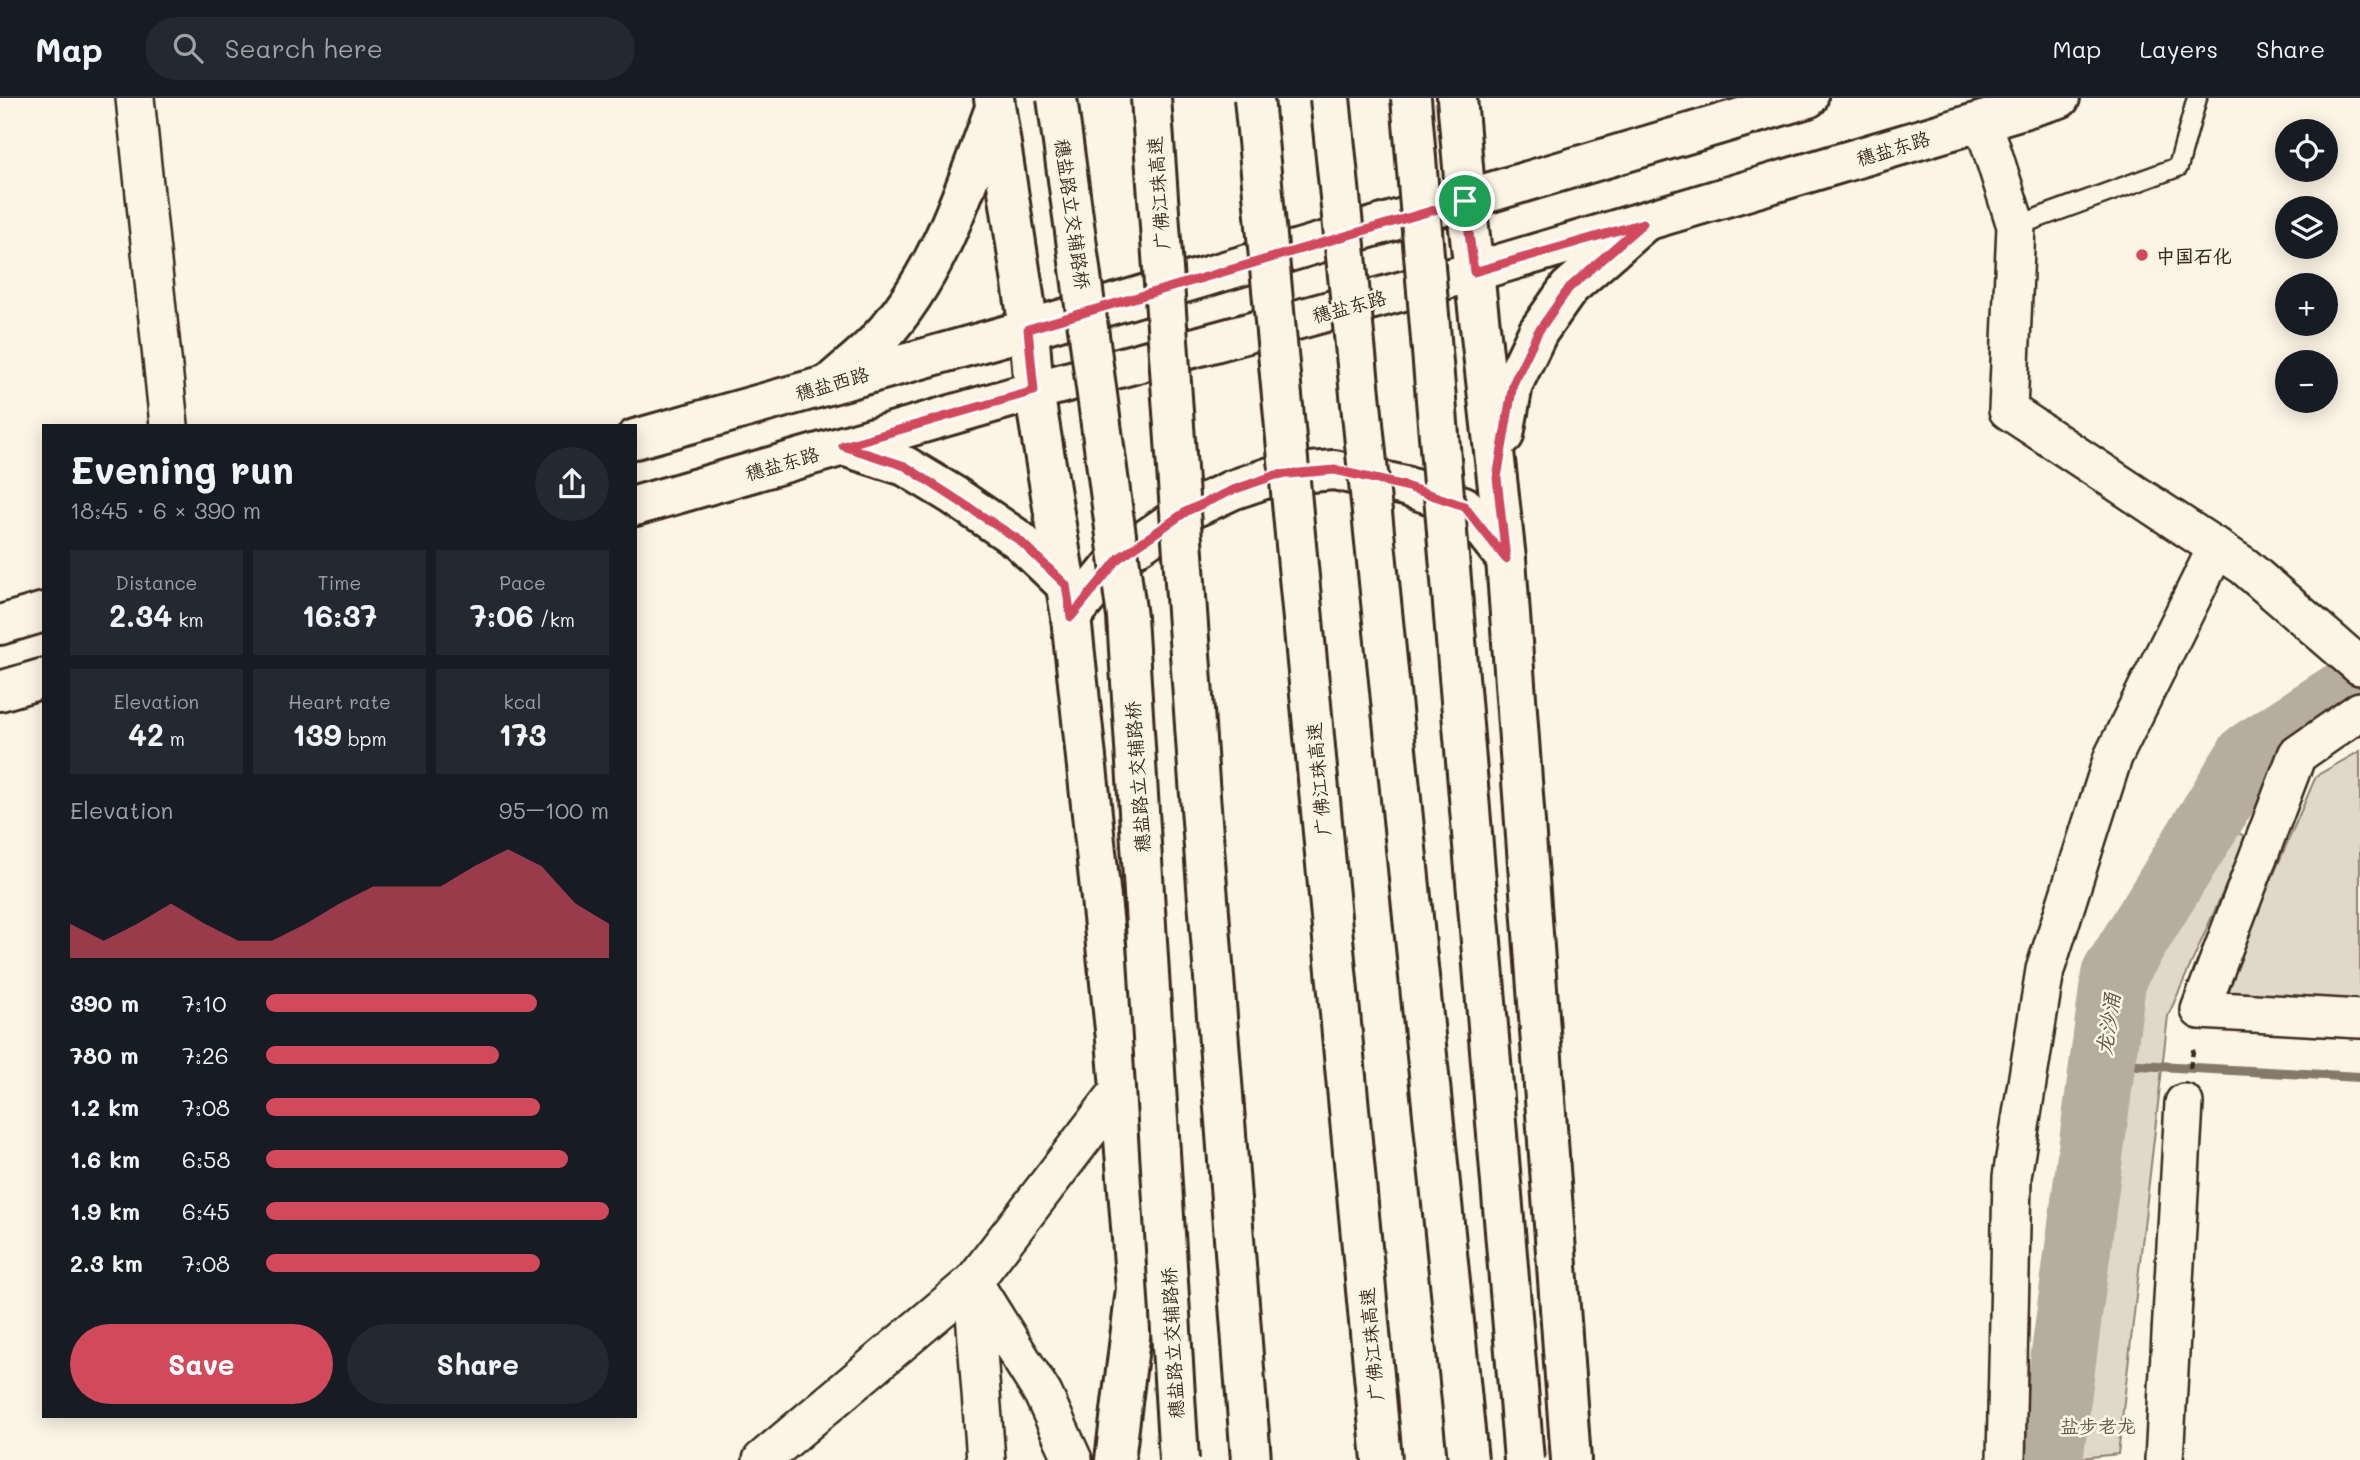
<!DOCTYPE html>
<html lang="en">
<head>
<meta charset="utf-8">
<style>
	:root { --surface:#171b24; --page:#242831; --text:#f1f3f6; --muted:#9ea1a6; --line:#363941; --accent:#d1495b }
	body { margin:0; font-family:Mali,"LXGW WenKai TC",sans-serif; background:var(--page); color:var(--text); height:100vh; display:flex; flex-direction:column; font-size:26px; white-space:nowrap }
	* { box-sizing:border-box; margin:0 }
	p { font-size:23px; color:var(--muted) }
	.icon { flex:none; width:38px; height:38px; fill:none; stroke:currentColor; stroke-width:2; stroke-linecap:round; stroke-linejoin:round }
	.map { position:relative; flex:1; overflow:hidden }
	.details { position:absolute; left:42px; top:326px; width:595px; height:994px; display:flex; flex-direction:column; background:var(--surface); border-radius:0px; box-shadow:0 4px 18px #0003 }
	.details>* { flex:none }
	.buttons { position:absolute; left:2275px; top:21px; display:grid; gap:14px }
	.buttons a { display:grid; place-items:center; width:63px; height:63px; border-radius:50%; background:var(--surface); box-shadow:0 4px 18px #0003; font-size:35px }
	.pin { position:absolute; display:grid; place-items:center; width:60px; height:60px; color:#fff; margin:-30px; border:4px solid #fff; border-radius:50%; box-shadow:0 2px 7px #0007 }
	.round { display:grid; place-items:center; flex:none; width:74px; height:74px; border-radius:37px; background:var(--page) }
	.head { display:flex; align-items:center; justify-content:space-between; height:119px; padding:0 28px }
	h1 { font-size:38px; font-weight:700; line-height:52px }
	.stats { display:grid; grid-template-columns:repeat(3,1fr); gap:10px; height:119px; padding:7px 28px }
	.stats div { display:grid; align-content:center; border-radius:0px; background:var(--page); text-align:center }
	.stats b { font-size:30px; font-weight:700 }
	.stats small { font-size:19px; font-weight:400 }
	.stats p { font-size:19px }
	.chart { height:196px; padding:14px 28px }
	.chart p { display:flex; justify-content:space-between }
	.chart svg { width:100%; height:126px; margin-top:7px; fill:var(--accent); opacity:.7 }
	.button { display:flex; gap:14px; margin-top:auto; padding:14px 28px }
	.button a { flex:1; height:80px; border-radius:42px; background:var(--accent); color:#fff; font-size:28px; font-weight:700; line-height:80px; text-align:center }
	.button a+a { background:var(--page); color:var(--text) }
	ul { padding:0 28px; list-style:none; font-size:23px }
	li { display:grid; grid-template-columns:112px 84px 1fr; align-items:center; height:52px }
	li i { height:18px; border-radius:9px; background:var(--accent) }
	header { display:flex; align-items:center; gap:42px; box-sizing:border-box; height:98px; padding:0 35px; background:var(--surface); border-bottom:2px solid var(--line) }
	header strong { font-size:33px }
	nav { display:flex; gap:38px; margin-inline-start:auto; font-size:24px }
	.search { width:490px; height:63px; background:var(--page); display:flex; align-items:center; gap:18px; box-sizing:border-box; padding:0 24px; border-radius:38px; color:var(--muted); font-size:26px }
	.map>svg:first-child { display:block }
</style>
</head>
<body>
<header>
<strong>Map</strong>
<div class="search"><svg class="icon" aria-label="search" viewBox="0 0 24 24"><circle cx="10" cy="10" r="6"/><path d="M15 15l6 6"/></svg>Search here</div>
<nav><a>Map</a><a>Layers</a><a>Share</a></nav>
</header>
<div class="map">
<svg width="2360" height="1362" viewBox="0 0 2360 1362">
	<rect width="100%" height="100%" fill="#fcf5e5"/>
	<filter id="ink" filterUnits="userSpaceOnUse"><feTurbulence type="fractalNoise" baseFrequency=".0143" numOctaves="2"/><feDisplacementMap in="SourceGraphic" scale="14" xChannelSelector="R" yChannelSelector="G"/><feConvolveMatrix kernelMatrix="1 2 1 2 8 2 1 2 1" color-interpolation-filters="sRGB"/></filter>
	<g filter="url(#ink)">
		<g fill="#e0d8c8" stroke="#8e8173" stroke-width="2">
			<path d="M2360,653V904L2223,894L2316,678Z"/>
			<path d="M2224,726L2247,740L2168,918L2118,1356L2071,1361L2123,915Z"/>
		</g>
		<g fill="none" stroke-linecap="round" stroke-linejoin="round">
			<path stroke="#85796b" stroke-width="10" d="M2102,965L2360,979"/>
			<path stroke="#b7ad9e" stroke-width="66" d="M2050,1362L2114,877L2249,657L2360,585"/>
			<defs>
				<path id="service" d="M2016,128L2178,69L2197,0"/>
				<g id="minor">
					<path d="M135,0L169,327"/>
					<path d="M1983,24L2016,128L2008,312L2244,468L2360,568"/>
					<path d="M2360,613L2297,657L2200,912L2360,921"/>
					<path d="M973,1184L1043,1296L1073,1362"/>
					<path d="M973,1188L986,1362"/>
					<path d="M762,1362L973,1184L1120,992"/>
					<path d="M2006,1362L2012,1079L2045,872L2113,659L2217,449"/>
					<path d="M2164,1362L2184,1005"/>
				</g>
				<g id="secondary">
					<path d="M635,341L1029,231L1808,0"/>
					<path d="M635,408L1034,293L1473,174L2060,0"/>
					<path d="M0,527L44,514"/>
					<path d="M0,593L44,580"/>
				</g>
				<g id="primary">
					<path d="M994,0L1029,231L1034,293L1071,519L1116,941L1136,1191L1115,1362"/>
					<path d="M1457,0L1466,103L1506,461L1571,1362"/>
					<path d="M831,285C847,270 865,257 879,241C938,177 964,93 994,13"/>
					<path d="M1504,337L1513,286L1538,234L1569,190L1643,125"/>
					<path d="M843,348L905,368L953,397L1019,442L1066,487"/>
					<path d="M1071,519L1119,460L1187,413L1232,392L1276,377L1334,372L1405,388L1464,408L1506,461"/>
				</g>
			</defs>
			<use href="#service" stroke="#3b2a1e" stroke-width="23"/>
			<use href="#minor" stroke="#3b2a1e" stroke-width="42"/>
			<use href="#secondary" stroke="#3b2a1e" stroke-width="44"/>
			<use href="#primary" stroke="#3b2a1e" stroke-width="44"/>
			<path stroke="#3b2a1e" stroke-width="4.5" stroke-dasharray="7 5" stroke-linecap="butt" d="M2190,970L2194,948"/>
			<use href="#service" stroke="#fcf5e5" stroke-width="18"/>
			<use href="#minor" stroke="#fcf5e5" stroke-width="37"/>
			<use href="#secondary" stroke="#fcf5e5" stroke-width="38"/>
			<use href="#primary" stroke="#fcf5e5" stroke-width="38"/>
			<defs>
				<g id="primary-bridge">
					<path d="M1057,0L1127,519L1179,1362"/>
					<path d="M1411,0L1524,1362"/>
				</g>
				<g id="motorway-bridge">
					<path d="M1151,0L1199,684L1251,1362"/>
					<path d="M1254,0L1382,1362"/>
					<path d="M1330,0L1468,1362"/>
				</g>
			</defs>
			<use href="#primary-bridge" stroke="#3b2a1e" stroke-width="44" stroke-linecap="butt"/>
			<use href="#motorway-bridge" stroke="#3b2a1e" stroke-width="44" stroke-linecap="butt"/>
			<use href="#primary-bridge" stroke="#fcf5e5" stroke-width="38"/>
			<use href="#motorway-bridge" stroke="#fcf5e5" stroke-width="38"/>
		</g>
	</g>
	<g fill="none" stroke-linecap="round" stroke-linejoin="round" filter="url(#ink)">
		<defs>
			<path id="route" d="M1465,103L1474,174L1643,125L1569,190L1538,234L1513,286L1497,380L1506,461L1464,408L1405,388L1335,372L1276,377L1233,392L1187,413L1119,460L1071,519L1066,487L1019,442L905,368L843,348L1034,293L1028,231Z"/>
		</defs>
		<use href="#route" stroke="#fff" stroke-width="14"/>
		<use href="#route" stroke="#d1495b" stroke-width="9"/>
	</g>
	<circle fill="#d1495b" stroke="#fcf5e5" stroke-width="2.5" cx="2142" cy="157" r="7"/>
	<g text-anchor="middle" dominant-baseline="central" stroke-width="5" stroke-linejoin="round" paint-order="stroke">
		<g font-size="19" fill="#3b2a1e" stroke="#fcf5e5">
			<text transform="translate(1893 50) rotate(-17)">穗盐东路</text>
			<text transform="translate(1158 95) rotate(-94)">广佛江珠高速</text>
			<text transform="translate(1073 116) rotate(82)">穗盐路立交辅路桥</text>
			<text transform="translate(1349 208) rotate(-15)">穗盐东路</text>
			<text transform="translate(832 285) rotate(-16)">穗盐西路</text>
			<text transform="translate(782 365) rotate(-16)">穗盐东路</text>
			<text transform="translate(1137 679) rotate(-94)">穗盐路立交辅路桥</text>
			<text transform="translate(1318 681) rotate(-95)">广佛江珠高速</text>
			<text transform="translate(1172 1245) rotate(-93)">穗盐路立交辅路桥</text>
			<text transform="translate(1371 1246) rotate(-95)">广佛江珠高速</text>
		</g>
		<g font-size="19" font-weight="bold" fill="#3b2a1e" stroke="#fcf5e5" text-anchor="start">
			<text x="2156" y="157">中国石化</text>
		</g>
		<g font-size="19" fill="#645648" stroke="#fcf5e5">
			<text x="2098" y="1327">盐步老龙</text>
		</g>
		<g font-size="21" font-style="italic" fill="#605144" stroke="#fcf5e5">
			<text transform="translate(2107 926) rotate(-82)">龙沙涌</text>
		</g>
	</g>
</svg>
<div class="buttons">
<a><svg class="icon" aria-label="locate" viewBox="0 0 24 24"><circle cx="12" cy="12" r="6"/><path d="M12 2v4M12 18v4M2 12h4M18 12h4"/></svg></a>
<a><svg class="icon" aria-label="layers" viewBox="0 0 24 24"><path d="M12 4l9 5-9 5-9-5zM3 14l9 5 9-5"/></svg></a>
<a>+</a>
<a>−</a>
</div>
<div class="pin" style="left:1465px;top:103px;background:#1e9e55"><svg class="icon" aria-label="arrive" viewBox="0 0 24 24"><path d="M6 21V4h12l-3 4 3 4H6"/></svg></div>
<section class="details">
<div class="head"><div><h1>Evening run</h1><p>18:45 · 6 × 390 m</p></div><a class="round"><svg class="icon" aria-label="share" viewBox="0 0 24 24"><path d="M12 15V3M7 8l5-5 5 5M5 13v7h14v-7"/></svg></a></div>
<div class="stats">
<div><p>Distance</p><b>2.34<small> km</small></b></div>
<div><p>Time</p><b>16:37</b></div>
<div><p>Pace</p><b>7:06<small> /km</small></b></div>
</div>
<div class="stats">
<div><p>Elevation</p><b>42<small> m</small></b></div>
<div><p>Heart rate</p><b>139<small> bpm</small></b></div>
<div><p>kcal</p><b>173</b></div>
</div>
<div class="chart"><p><span>Elevation</span>95–100 m</p>
<svg viewBox="0 0 160 44" preserveAspectRatio="none"><path d="M0 44V32L10 38L20 32L30 25L40 32L50 38L60 38L70 32L80 25L90 19L100 19L110 19L120 12L130 6L140 12L150 25L160 32V44z"/></svg>
</div>
<ul>
<li><b>390 m</b>7:10<i style="width:79%"></i></li>
<li><b>780 m</b>7:26<i style="width:68%"></i></li>
<li><b>1.2 km</b>7:08<i style="width:80%"></i></li>
<li><b>1.6 km</b>6:58<i style="width:88%"></i></li>
<li><b>1.9 km</b>6:45<i style="width:100%"></i></li>
<li><b>2.3 km</b>7:08<i style="width:80%"></i></li>
</ul>
<div class="button"><a>Save</a><a>Share</a></div>
</section>
</div>
</body>
</html>
